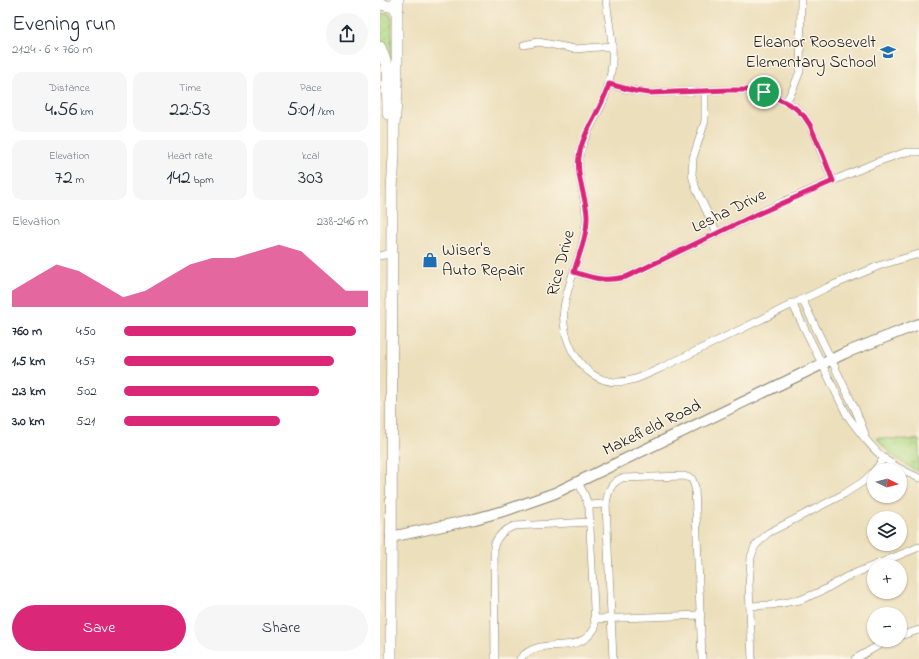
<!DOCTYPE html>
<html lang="en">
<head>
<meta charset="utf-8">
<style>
	:root { --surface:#fff; --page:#f6f6f7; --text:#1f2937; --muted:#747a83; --accent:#db2777 }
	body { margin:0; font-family:"Indie Flower",sans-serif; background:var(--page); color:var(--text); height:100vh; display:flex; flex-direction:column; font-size:15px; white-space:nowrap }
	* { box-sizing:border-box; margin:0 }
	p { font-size:13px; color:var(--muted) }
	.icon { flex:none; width:22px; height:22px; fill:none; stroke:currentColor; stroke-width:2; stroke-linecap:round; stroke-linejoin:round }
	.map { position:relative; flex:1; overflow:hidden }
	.sheet { display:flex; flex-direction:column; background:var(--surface); width:380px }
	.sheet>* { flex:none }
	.needle { width:26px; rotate:96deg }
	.tools { position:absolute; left:487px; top:463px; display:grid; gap:8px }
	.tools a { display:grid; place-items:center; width:40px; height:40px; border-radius:50%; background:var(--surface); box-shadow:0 1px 3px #0004; font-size:20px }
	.pin { position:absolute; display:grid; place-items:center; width:34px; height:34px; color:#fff; margin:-17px; border:2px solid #fff; border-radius:50%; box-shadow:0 1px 4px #0007 }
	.round { display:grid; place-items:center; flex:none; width:42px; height:42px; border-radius:21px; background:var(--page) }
	.overview { display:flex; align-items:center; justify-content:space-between; height:68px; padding:0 12px }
	h1 { font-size:22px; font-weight:600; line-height:30px }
	.figures { display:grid; grid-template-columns:repeat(3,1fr); gap:6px; height:68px; padding:4px 12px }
	.figures div { display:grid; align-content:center; border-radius:10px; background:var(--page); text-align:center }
	.figures b { font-size:20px; font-weight:600 }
	.figures small { font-size:11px; font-weight:400 }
	.figures p { font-size:11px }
	.chart { height:112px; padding:8px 12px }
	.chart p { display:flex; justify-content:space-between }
	.chart svg { width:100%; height:72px; margin-top:4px; fill:var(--accent); opacity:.7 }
	.button { display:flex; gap:8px; margin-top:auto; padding:8px 12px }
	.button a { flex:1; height:46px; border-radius:24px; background:var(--accent); color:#fff; font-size:16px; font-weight:600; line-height:46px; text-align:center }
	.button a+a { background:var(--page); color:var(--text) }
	ul { padding:0 12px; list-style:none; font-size:13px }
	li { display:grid; grid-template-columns:64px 48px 1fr; align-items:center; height:30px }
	li i { height:10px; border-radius:5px; background:var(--accent) }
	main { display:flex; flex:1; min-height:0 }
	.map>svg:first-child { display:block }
</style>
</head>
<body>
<main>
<section class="sheet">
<div class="overview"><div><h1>Evening run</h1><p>21:24 · 6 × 760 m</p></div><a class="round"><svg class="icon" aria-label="share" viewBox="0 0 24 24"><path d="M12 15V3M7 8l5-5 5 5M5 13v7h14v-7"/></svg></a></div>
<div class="figures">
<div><p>Distance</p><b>4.56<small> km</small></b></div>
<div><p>Time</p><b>22:53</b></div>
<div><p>Pace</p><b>5:01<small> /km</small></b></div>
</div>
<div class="figures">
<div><p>Elevation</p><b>72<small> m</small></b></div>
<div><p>Heart rate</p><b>142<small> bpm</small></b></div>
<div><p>kcal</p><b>303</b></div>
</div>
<div class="chart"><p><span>Elevation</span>238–246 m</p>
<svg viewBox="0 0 160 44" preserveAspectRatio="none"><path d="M0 44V34L10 26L20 18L30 22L40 30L50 38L60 34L70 26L80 18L90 14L100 14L110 10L120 6L130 10L140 22L150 34L160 34V44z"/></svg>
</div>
<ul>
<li><b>760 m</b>4:50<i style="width:95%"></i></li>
<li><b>1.5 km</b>4:57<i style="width:86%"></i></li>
<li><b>2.3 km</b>5:02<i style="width:80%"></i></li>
<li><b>3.0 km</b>5:21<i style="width:64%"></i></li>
</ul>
<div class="button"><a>Save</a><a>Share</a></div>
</section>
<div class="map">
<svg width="539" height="659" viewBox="0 0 539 659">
	<defs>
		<pattern id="grass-dots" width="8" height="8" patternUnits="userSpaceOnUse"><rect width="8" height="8" fill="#afd984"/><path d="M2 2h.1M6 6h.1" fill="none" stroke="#96ba71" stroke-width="1.8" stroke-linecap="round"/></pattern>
		<pattern id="park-crowns" width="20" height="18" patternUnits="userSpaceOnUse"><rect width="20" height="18" fill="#afd984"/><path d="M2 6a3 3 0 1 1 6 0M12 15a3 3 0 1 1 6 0" fill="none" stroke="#96ba71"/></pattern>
	</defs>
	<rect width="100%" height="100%" fill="#fcf5e5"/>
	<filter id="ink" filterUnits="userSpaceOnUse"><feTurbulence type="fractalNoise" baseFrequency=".025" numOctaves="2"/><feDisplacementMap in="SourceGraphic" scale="8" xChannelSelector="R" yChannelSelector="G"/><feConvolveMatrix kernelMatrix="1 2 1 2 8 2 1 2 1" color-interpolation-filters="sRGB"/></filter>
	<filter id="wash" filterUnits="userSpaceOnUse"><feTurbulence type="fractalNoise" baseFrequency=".012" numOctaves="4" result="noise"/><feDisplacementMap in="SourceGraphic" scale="16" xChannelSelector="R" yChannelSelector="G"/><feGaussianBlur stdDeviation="0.9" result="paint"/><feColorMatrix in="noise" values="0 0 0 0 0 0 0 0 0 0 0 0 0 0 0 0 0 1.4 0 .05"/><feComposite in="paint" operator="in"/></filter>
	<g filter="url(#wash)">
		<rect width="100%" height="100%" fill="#ecdfbc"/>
		<path fill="url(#grass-dots)" stroke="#667a50" d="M0,14H10L12,18V64L0,41Z"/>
		<path fill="url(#park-crowns)" stroke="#667a50" d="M497,438L539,440V472C521,462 509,455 497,438Z"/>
	</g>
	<g filter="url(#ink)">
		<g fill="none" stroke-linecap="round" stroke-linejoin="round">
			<defs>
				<g id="street">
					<path d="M226,0C229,24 235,49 231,72C229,83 227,94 222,104C215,119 206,133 201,148C193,173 208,198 206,223C204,252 188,279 184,308C180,339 201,380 235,382C252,383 267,374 281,368L446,288L501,265L539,254"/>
					<path d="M144,45L158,42L195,49L232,46"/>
					<path d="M229,84L245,89L269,93L349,90H375L389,94L415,107L424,116L430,125L453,181"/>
					<path d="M325,91V121L313,158L312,175L316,189L337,233"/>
					<path d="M406,102L413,89L420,71L421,0"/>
					<path d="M0,256L12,253"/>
					<path d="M194,272C213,278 225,282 246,277L403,202L497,162L526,152H539"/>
					<path d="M422,299L476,411L485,434"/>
					<path d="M412,303L467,415C479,431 491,448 506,460C516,467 528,473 539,478"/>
					<path d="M495,470L504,458"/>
					<path d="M208,505L226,504"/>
					<path d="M370,606L391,605L420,600L444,590L466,577L539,547"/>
					<path d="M215,619L321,615"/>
					<path d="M520,636L539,630"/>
					<path d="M115,659L114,545C118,535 124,530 134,526L210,522"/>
					<path d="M140,659C161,633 196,659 215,628L209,508L205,496L198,482"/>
					<path d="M233,659L226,504C228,492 230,483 242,478L304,476L312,479L315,487L322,659"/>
					<path d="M372,659L369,586L371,557L375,546L388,533L464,494L484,481L494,471"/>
					<path d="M475,659L508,640"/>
				</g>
				<path id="secondary" d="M11,537L95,519L127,510L175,493L465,353L539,324"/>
				<g id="primary">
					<path d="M0,4L17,8"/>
					<path d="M0,47L7,66L8,114"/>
					<path d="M11,659L12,190L14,156V125L17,91V8"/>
				</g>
				<path id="highway" d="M17,8V0"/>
			</defs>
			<use href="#street" stroke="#847e6c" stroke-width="8"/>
			<use href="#secondary" stroke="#847e6c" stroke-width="12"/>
			<use href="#primary" stroke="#847e6c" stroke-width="12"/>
			<use href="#highway" stroke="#847e6c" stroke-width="14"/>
			<use href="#street" stroke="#fff" stroke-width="7"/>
			<use href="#secondary" stroke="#fff" stroke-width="10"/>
			<use href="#primary" stroke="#fff" stroke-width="11"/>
			<use href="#highway" stroke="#fff" stroke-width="13"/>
		</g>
	</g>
	<g fill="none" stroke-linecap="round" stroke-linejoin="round" filter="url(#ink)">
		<defs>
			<path id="route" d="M229,84L255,91L269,93L349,90H375L389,94L414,107L424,116L430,125L443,155L453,181L371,217L246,277C225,282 213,278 194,272C199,254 208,234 207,215C206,196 196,177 199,157C202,132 222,109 229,84Z"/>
		</defs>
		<use href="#route" stroke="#fff" stroke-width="8"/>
		<use href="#route" stroke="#db2777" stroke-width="5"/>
	</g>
	<defs>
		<symbol id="school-bare" viewBox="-9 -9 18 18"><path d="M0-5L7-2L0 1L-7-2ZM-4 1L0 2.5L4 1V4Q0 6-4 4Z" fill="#1f6fb2" stroke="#fcf5e5" stroke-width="2.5" paint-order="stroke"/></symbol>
		<symbol id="shop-bare" viewBox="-9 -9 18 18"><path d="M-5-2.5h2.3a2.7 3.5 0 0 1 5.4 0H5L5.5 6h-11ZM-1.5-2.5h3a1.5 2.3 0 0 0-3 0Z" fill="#1f6fb2" stroke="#fcf5e5" stroke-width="2.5" paint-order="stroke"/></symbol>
	</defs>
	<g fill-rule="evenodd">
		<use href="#school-bare" x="497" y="41" width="22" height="22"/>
		<use href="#shop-bare" x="39" y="249" width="22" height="22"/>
	</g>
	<g text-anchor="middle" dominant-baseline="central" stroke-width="3" stroke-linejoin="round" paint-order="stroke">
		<g font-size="17" fill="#1c1c1c" stroke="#fcf5e5" text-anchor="end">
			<text x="496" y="42">Eleanor Roosevelt<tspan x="496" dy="20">Elementary School</tspan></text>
			<text x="62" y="250" text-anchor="start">Wiser's<tspan x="62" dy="20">Auto Repair</tspan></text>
		</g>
		<g font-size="17" fill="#1c1c1c" stroke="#fcf5e5">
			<text transform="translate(349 211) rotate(-26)">Lesha Drive</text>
			<text transform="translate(181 263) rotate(-75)">Rice Drive</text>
			<text transform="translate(272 428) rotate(-26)">Makefield Road</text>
		</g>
	</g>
</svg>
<div class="tools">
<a><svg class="needle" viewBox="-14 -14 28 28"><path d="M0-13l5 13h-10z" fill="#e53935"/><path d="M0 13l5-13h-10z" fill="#747a83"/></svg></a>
<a><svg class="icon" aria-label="layers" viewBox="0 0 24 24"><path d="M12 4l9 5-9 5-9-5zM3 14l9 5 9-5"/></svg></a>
<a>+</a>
<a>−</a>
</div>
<div class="pin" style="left:384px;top:92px;background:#1e9e55"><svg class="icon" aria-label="arrive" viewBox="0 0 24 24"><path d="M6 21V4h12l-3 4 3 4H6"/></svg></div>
</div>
</main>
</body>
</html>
